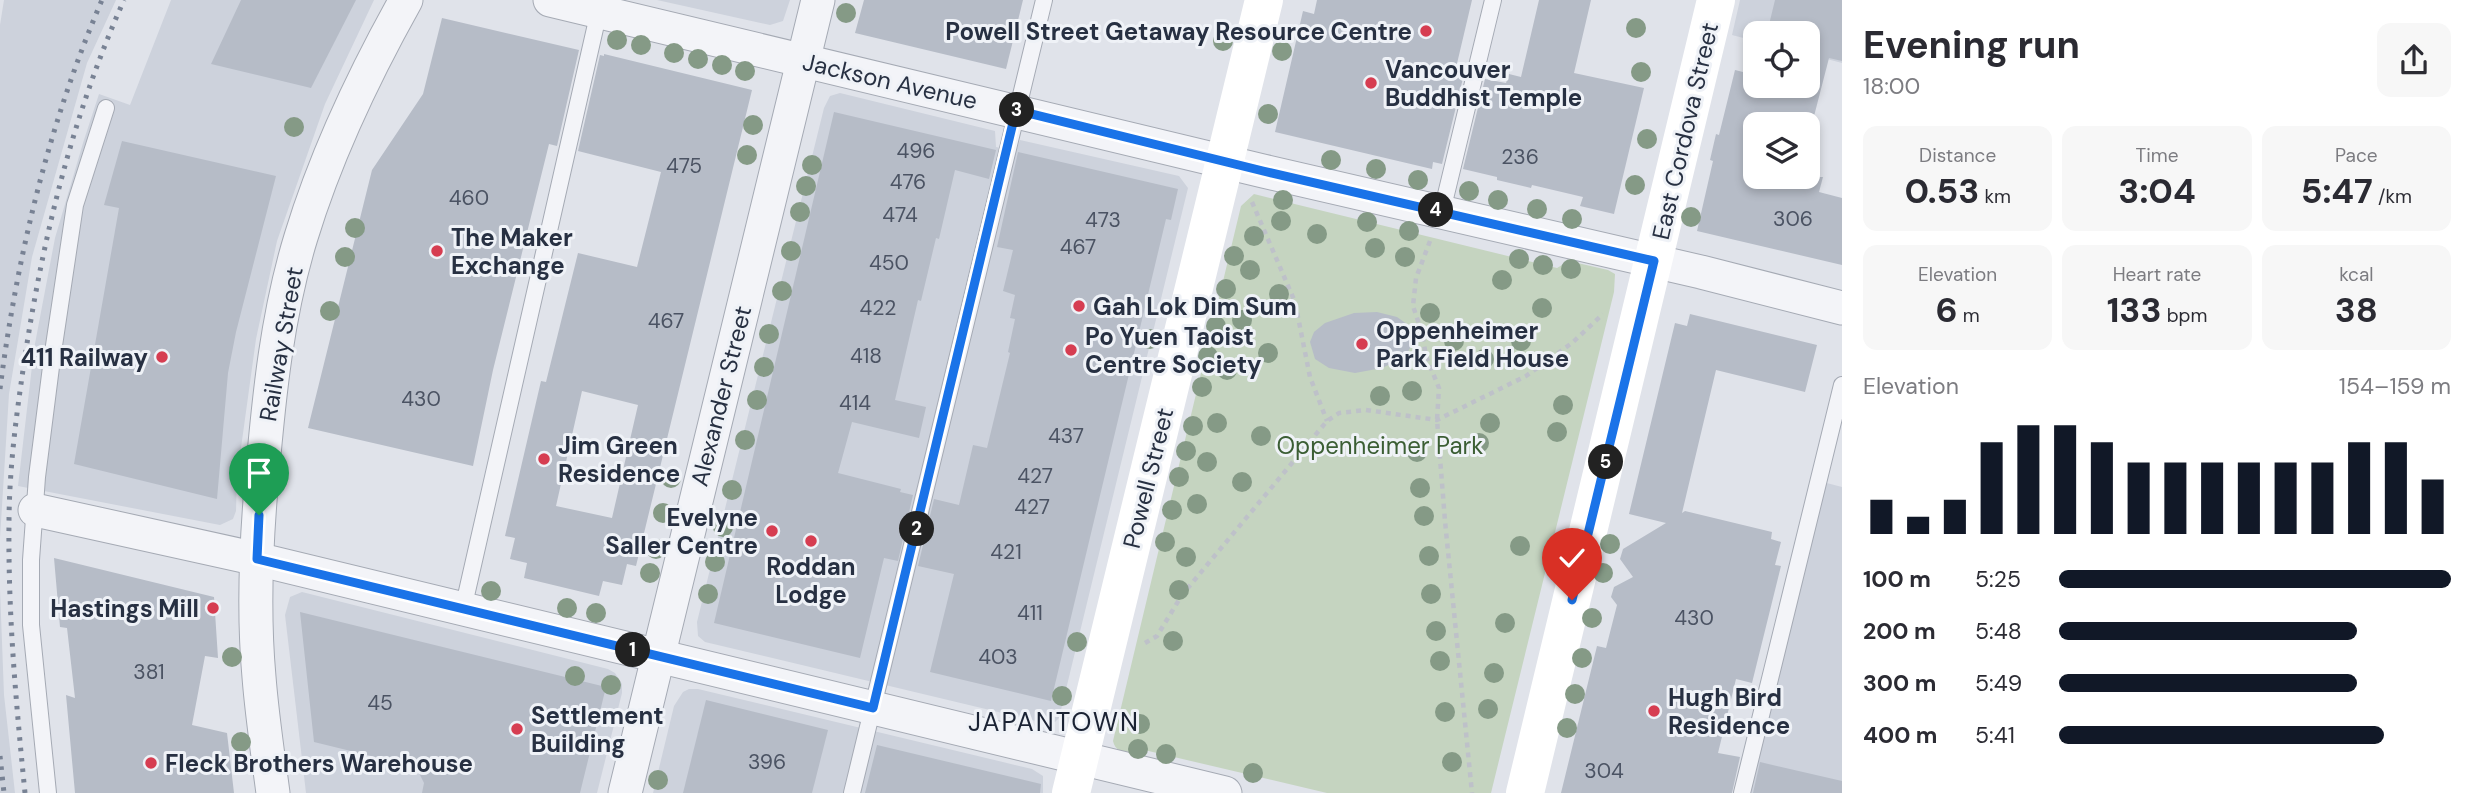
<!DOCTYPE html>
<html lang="en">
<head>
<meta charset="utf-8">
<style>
	:root { --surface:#fff; --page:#f7f7f7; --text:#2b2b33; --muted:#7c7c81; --accent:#111827 }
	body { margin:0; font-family:"DM Sans",sans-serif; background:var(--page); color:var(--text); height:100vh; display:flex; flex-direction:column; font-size:26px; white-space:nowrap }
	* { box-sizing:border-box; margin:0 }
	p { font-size:23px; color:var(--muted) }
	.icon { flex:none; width:38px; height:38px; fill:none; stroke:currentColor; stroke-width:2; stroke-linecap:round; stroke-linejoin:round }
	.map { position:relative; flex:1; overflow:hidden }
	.panel { display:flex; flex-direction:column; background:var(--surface); width:630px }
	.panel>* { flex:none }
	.controls { position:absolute; left:1743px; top:21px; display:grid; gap:14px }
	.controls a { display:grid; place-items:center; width:77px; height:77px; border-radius:14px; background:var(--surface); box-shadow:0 4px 10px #0003; font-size:35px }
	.pin { position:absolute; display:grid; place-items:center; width:60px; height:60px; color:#fff; margin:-72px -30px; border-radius:50% 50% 50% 0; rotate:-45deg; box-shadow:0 0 7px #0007 }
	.pin .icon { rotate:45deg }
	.km { position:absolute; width:35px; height:35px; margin:-18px; border-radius:50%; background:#222; color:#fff; font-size:19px; line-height:35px; text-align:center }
	.round { display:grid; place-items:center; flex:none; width:74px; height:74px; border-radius:14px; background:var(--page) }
	.overview { display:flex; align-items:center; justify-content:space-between; height:119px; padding:0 21px }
	h1 { font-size:38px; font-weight:700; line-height:52px }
	.stats { display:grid; grid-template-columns:repeat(3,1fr); gap:10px; height:119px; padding:7px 21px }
	.stats div { display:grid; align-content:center; border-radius:14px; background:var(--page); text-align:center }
	.stats b { font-size:35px; font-weight:700 }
	.stats small { font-size:19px; font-weight:400 }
	.stats p { font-size:19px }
	.chart { height:196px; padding:14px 21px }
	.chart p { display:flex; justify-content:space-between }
	.chart svg { width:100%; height:126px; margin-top:7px; stroke:var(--accent); stroke-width:6 }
	ul { padding:0 21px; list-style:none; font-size:23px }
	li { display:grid; grid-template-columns:112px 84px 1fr; align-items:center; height:52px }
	li i { height:18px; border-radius:9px; background:var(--accent) }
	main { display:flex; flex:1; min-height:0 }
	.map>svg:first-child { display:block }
</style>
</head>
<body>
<main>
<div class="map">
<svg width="1842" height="793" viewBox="0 0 1842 793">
	<rect width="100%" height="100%" fill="#e0e3ea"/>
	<g fill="#cdd2dc">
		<path d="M4,0H116L87,63L32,257L9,394L0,538V25Z"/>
		<path d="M171,0H374L325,104L277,241L256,339L237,477L236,511L233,519L220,525L18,486L34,349L55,238L83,143L99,94L130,105Z"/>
		<path d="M657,0H790L783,21L770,25Z"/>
		<path d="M1740,0H1842V63L1808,54V33H1755V41L1732,35Z"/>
		<path d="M840,93L995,131L996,147L1016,151L1020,140L1179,176L1188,188L1059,718L1055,722H1040L705,642L698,636L697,622L824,108L830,96Z"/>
		<path d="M1819,481L1842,487V793H1742Z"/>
		<path d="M0,589L4,695L15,793H0Z"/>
		<path d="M302,592L608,669L615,673L622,684V693L597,793H306L285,615L290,597Z"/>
		<path d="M689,689H698L1032,769L1043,776V793H653L674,706L683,692Z"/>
	</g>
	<path fill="#c5d4c0" d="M1254,194L1557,268L1569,261L1608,270L1615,274L1614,292L1491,793H1327L1140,749L1132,754C1123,752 1115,751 1113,741L1241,206Z"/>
	<g fill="#b6bcc7" fill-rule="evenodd">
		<path d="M241,0H356L311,88L211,64Z"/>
		<path d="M864,0H1023L1006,69L855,33Z"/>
		<path d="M1317,0H1472L1455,72L1464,74L1442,164L1433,162L1432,169L1275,132L1303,11L1314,14Z"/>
		<path d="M1539,0H1591L1574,73L1644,88L1614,214L1580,206L1583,197L1532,185L1531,188L1497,180V177L1463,169L1485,79L1506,83L1509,74L1521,77Z"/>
		<path d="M1775,0H1842V61L1829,58L1812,124H1755V177H1823L1819,192L1842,198V265L1697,231L1713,161L1710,160L1716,134L1719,135L1735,70L1755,75V86H1808V33H1767Z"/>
		<path d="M442,18L579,50L557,146L549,144L493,370L473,466L308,428L372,170L423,94Z"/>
		<path d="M604,54L752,90L636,566L627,564L622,585L603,581L599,596L524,578L527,563L510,559L515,538L505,536L541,381L546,382L578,253L637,267L661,172L578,151L600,55L604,56ZM582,391L638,405L612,518L556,506Z"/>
		<path d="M834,112L996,150L989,179L955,170L939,239L936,238L921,301L918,300L895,400L926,407L919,438L852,422L838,473L901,489L900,492L913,495L898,561L884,558L860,658L714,623Z"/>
		<path d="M122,141L276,176L236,332L228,373L217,499L74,464L119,208L104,205Z"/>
		<path d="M1018,152L1178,189L1171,220L1166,219L1051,701L930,672L954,574L918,566L934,499L959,505L973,445L987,448L1010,353L1008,352L1015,319L1010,318L1015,295L1003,291L1013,250L997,247Z"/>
		<path d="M1377,312L1397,317L1411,327L1414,341L1405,357L1382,368L1355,373L1329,368L1315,359L1310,342L1314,332L1325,323L1354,313Z"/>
		<path d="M1690,314L1817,345L1805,392L1716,370L1682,513L1685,511L1772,532L1771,539L1781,542L1775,565L1781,566L1752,683L1736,679L1718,753L1740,757L1732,793H1561L1597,646L1606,648L1617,605L1611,597L1614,587L1633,577L1620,559L1623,549L1666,523L1629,514L1675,323L1687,326Z"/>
		<path d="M54,558L214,597L218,658L205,656L192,725L227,733L234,793H75L66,695L75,698L67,628L60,627Z"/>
		<path d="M300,612L606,687L580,793H422L424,783L416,767L314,742Z"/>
		<path d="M706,700L828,730L812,793H683Z"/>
		<path d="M877,745L1041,784L1040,793H865Z"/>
		<path d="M1760,762L1842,781V793H1753Z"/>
	</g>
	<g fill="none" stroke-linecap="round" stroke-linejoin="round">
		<defs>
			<g id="service">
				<path d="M1442,211L1493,0"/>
				<path d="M463,609L599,11"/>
				<path d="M48,793L31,625V560L37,477L52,359L75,205L106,108"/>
				<path d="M852,793C917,529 978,264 1044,0"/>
				<path d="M1742,793L1842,385"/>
			</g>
			<g id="minor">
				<path d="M550,0L1263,171L1701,272L1842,308"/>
				<path d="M35,510L257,559L1225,793"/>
				<path d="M273,793C268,755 262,716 259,677C253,611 256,543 262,477C269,396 277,315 301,237C326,155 364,75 406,0"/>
				<path d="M625,793L818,0"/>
			</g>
		</defs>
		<use href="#service" stroke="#a5aab4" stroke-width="18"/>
		<use href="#minor" stroke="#a5aab4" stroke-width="35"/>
		<g stroke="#bec1c9" stroke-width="4.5" stroke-dasharray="5 5" stroke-linecap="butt">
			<path d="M1252,202L1295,302L1310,377L1327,421"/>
			<path d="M1430,241L1416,278L1413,306L1422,333L1426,356L1439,388L1437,420L1445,521L1472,793"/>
			<path d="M1145,643L1157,636L1182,595L1327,421L1339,413L1366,410L1437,420L1526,376L1572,343L1603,314"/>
		</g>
		<use href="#service" stroke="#f3f4f8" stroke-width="16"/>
		<use href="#minor" stroke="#f3f4f8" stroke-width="33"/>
		<g stroke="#fff" stroke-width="38">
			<path d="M1071,793L1264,0"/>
			<path d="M1525,793L1716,0"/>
		</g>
		<g stroke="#788294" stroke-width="5" stroke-dasharray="3.5 7" stroke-linecap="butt">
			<path d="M0,389C17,256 49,123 102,0"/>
			<path d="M0,756L4,793"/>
			<path d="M25,793C16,703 8,614 9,524C9,475 15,425 22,377C40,249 71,118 124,0"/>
		</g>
	</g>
	<g fill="#859a86">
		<circle cx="846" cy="13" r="10"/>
		<circle cx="1636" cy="28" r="10"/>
		<circle cx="617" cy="40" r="10"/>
		<circle cx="1223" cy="41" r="10"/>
		<circle cx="641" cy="45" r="10"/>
		<circle cx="1282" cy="51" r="10"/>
		<circle cx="674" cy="53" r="10"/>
		<circle cx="698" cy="59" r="10"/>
		<circle cx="722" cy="65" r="10"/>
		<circle cx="745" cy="71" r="10"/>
		<circle cx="1641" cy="72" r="10"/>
		<circle cx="1268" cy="114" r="10"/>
		<circle cx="753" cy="125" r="10"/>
		<circle cx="294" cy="127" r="10"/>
		<circle cx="1647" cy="139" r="10"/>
		<circle cx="747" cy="155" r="10"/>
		<circle cx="1331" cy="160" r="10"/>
		<circle cx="812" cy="165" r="10"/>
		<circle cx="1376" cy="169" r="10"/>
		<circle cx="1418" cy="180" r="10"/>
		<circle cx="1635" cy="185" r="10"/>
		<circle cx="806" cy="186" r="10"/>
		<circle cx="1469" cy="191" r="10"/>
		<circle cx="1283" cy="200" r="10"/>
		<circle cx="1498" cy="200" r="10"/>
		<circle cx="1537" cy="209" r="10"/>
		<circle cx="800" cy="212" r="10"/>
		<circle cx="1691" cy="217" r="10"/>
		<circle cx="1572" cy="219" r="10"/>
		<circle cx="1281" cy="221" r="10"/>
		<circle cx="1367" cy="222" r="10"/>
		<circle cx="355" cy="228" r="10"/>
		<circle cx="1409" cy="231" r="10"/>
		<circle cx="1317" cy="234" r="10"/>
		<circle cx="1254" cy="236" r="10"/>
		<circle cx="1375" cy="248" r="10"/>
		<circle cx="791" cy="251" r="10"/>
		<circle cx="1234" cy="256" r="10"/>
		<circle cx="345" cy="257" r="10"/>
		<circle cx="1405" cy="257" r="10"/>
		<circle cx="1519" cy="259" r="10"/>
		<circle cx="1543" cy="265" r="10"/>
		<circle cx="1571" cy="269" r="10"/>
		<circle cx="1250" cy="270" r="10"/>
		<circle cx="1502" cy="280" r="10"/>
		<circle cx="1226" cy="289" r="10"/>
		<circle cx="782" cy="291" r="10"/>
		<circle cx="1279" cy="294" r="10"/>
		<circle cx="1542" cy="308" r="10"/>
		<circle cx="330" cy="311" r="10"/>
		<circle cx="1430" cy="313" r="10"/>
		<circle cx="1242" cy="320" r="10"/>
		<circle cx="1216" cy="326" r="10"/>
		<circle cx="769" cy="334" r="10"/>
		<circle cx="1150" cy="339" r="10"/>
		<circle cx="1454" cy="341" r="10"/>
		<circle cx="1521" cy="341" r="10"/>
		<circle cx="1268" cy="353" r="10"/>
		<circle cx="1208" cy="356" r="10"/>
		<circle cx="1484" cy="359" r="10"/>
		<circle cx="764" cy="367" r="10"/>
		<circle cx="1227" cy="370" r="10"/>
		<circle cx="1202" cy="387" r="10"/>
		<circle cx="1412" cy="391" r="10"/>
		<circle cx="1380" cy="396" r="10"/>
		<circle cx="757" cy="400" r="10"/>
		<circle cx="1563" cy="405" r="10"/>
		<circle cx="1217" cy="423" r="10"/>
		<circle cx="1490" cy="423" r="10"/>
		<circle cx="1193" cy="426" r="10"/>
		<circle cx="1557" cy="432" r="10"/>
		<circle cx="1261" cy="436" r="10"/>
		<circle cx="745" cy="440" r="10"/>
		<circle cx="1479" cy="443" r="10"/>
		<circle cx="1186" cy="451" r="10"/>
		<circle cx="1417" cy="452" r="10"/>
		<circle cx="1207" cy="462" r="10"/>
		<circle cx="1179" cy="477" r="10"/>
		<circle cx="671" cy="478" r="10"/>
		<circle cx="1242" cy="482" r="10"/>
		<circle cx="1420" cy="488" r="10"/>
		<circle cx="732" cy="490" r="10"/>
		<circle cx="1197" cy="504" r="10"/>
		<circle cx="1172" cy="510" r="10"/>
		<circle cx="663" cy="513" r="10"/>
		<circle cx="1424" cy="516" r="10"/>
		<circle cx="723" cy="527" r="10"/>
		<circle cx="1165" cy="542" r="10"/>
		<circle cx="1610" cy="544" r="10"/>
		<circle cx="1520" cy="546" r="10"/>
		<circle cx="656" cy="549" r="10"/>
		<circle cx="1429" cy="556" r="10"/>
		<circle cx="1186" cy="557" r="10"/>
		<circle cx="715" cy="562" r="10"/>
		<circle cx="650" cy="573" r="10"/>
		<circle cx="1603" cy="573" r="10"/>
		<circle cx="1179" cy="590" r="10"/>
		<circle cx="491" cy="591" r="10"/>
		<circle cx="708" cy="594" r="10"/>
		<circle cx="1431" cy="594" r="10"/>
		<circle cx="567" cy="608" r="10"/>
		<circle cx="596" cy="613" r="10"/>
		<circle cx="1592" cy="618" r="10"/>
		<circle cx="1505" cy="623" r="10"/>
		<circle cx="1436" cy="631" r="10"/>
		<circle cx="1173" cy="641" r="10"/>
		<circle cx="1077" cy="642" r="10"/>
		<circle cx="232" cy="657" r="10"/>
		<circle cx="1582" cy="658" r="10"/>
		<circle cx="1440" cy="661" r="10"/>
		<circle cx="1494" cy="673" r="10"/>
		<circle cx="575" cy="676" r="10"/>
		<circle cx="611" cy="685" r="10"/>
		<circle cx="1575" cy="694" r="10"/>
		<circle cx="1062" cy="696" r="10"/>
		<circle cx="1488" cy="709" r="10"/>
		<circle cx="1445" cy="712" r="10"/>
		<circle cx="1140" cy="724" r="10"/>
		<circle cx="1567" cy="728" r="10"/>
		<circle cx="241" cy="742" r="10"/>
		<circle cx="1138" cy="749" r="10"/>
		<circle cx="1166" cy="754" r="10"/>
		<circle cx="1452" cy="762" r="10"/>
		<circle cx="1253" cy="773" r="10"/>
		<circle cx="658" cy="780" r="10"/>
	</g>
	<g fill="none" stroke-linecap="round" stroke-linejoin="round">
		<defs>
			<path id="route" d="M259,515L257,559L873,708L1016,110L1263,171L1654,261L1572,600"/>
		</defs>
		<use href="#route" stroke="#fff" stroke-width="14"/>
		<use href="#route" stroke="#1a73e8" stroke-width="9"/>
	</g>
	<g fill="#d63d51" stroke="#eff2f7" stroke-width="2.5">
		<circle cx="1426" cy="31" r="7"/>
		<circle cx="1371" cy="83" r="7"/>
		<circle cx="437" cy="251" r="7"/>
		<circle cx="1079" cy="306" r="7"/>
		<circle cx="1362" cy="344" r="7"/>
		<circle cx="1071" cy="350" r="7"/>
		<circle cx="162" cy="357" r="7"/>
		<circle cx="544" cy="459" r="7"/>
		<circle cx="772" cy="531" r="7"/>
		<circle cx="811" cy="541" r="7"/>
		<circle cx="213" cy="608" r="7"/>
		<circle cx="1654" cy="711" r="7"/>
		<circle cx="517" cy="729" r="7"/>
		<circle cx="151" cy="763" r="7"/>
	</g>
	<g text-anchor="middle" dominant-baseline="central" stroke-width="6" stroke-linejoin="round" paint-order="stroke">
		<g font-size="21" fill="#4b5363">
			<text x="916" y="151">496</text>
			<text x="1520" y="157">236</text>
			<text x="684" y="166">475</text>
			<text x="908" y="182">476</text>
			<text x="469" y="198">460</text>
			<text x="900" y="215">474</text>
			<text x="1793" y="219">306</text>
			<text x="1103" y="220">473</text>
			<text x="1078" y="247">467</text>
			<text x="889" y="263">450</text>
			<text x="878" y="308">422</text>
			<text x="666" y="321">467</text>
			<text x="866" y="356">418</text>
			<text x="421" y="399">430</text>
			<text x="855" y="403">414</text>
			<text x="1066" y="436">437</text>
			<text x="1035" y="476">427</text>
			<text x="1032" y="507">427</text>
			<text x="1006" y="552">421</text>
			<text x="1030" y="613">411</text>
			<text x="1694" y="618">430</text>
			<text x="998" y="657">403</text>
			<text x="149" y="672">381</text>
			<text x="380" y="703">45</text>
			<text x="767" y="762">396</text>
			<text x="1604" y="771">304</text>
		</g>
		<g font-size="24" font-weight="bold" fill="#273042" stroke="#eff2f7" text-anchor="start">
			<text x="1412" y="31" text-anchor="end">Powell Street Getaway Resource Centre</text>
			<text x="1385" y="69">Vancouver<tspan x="1385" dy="28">Buddhist Temple</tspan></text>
			<text x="451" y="237">The Maker<tspan x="451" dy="28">Exchange</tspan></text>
			<text x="1093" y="306">Gah Lok Dim Sum</text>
			<text x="1376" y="330">Oppenheimer<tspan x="1376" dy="28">Park Field House</tspan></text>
			<text x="1085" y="336">Po Yuen Taoist<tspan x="1085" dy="28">Centre Society</tspan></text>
			<text x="148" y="357" text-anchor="end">411 Railway</text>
			<text x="558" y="445">Jim Green<tspan x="558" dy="28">Residence</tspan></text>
			<text x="758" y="517" text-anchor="end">Evelyne<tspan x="758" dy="28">Saller Centre</tspan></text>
			<text x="811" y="566" text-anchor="middle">Roddan<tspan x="811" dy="28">Lodge</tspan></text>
			<text x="199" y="608" text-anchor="end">Hastings Mill</text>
			<text x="1668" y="697">Hugh Bird<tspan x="1668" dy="28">Residence</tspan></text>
			<text x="531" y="715">Settlement<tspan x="531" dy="28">Building</tspan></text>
			<text x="165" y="763">Fleck Brothers Warehouse</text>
		</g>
		<g font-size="24" fill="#273042" stroke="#eff2f7">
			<text transform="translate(890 81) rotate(13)">Jackson Avenue</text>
			<text transform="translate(1685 131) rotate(-77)">East Cordova Street</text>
			<text transform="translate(281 344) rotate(-80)">Railway Street</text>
			<text transform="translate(721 396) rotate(-76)">Alexander Street</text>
			<text transform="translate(1148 478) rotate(-76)">Powell Street</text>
		</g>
		<g font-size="24" fill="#3b5e34" stroke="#eff2f7">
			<text x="1380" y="445">Oppenheimer Park</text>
		</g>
		<g font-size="26" letter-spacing="2" fill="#1a2233" stroke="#eff2f7">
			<text x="1054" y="722">JAPANTOWN</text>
		</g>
	</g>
</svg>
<div class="controls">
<a><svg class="icon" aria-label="locate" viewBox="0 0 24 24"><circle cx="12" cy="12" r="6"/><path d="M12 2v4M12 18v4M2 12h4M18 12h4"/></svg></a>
<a><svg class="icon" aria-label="layers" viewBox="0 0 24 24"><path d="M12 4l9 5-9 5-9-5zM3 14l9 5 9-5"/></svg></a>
</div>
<div class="pin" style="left:259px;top:515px;background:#1e9e55"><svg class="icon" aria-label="arrive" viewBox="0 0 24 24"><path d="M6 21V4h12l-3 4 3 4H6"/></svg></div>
<div class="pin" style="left:1572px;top:600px;background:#d93025"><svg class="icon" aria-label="check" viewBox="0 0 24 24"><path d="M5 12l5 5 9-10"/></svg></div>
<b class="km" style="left:633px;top:650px">1</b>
<b class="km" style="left:917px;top:529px">2</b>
<b class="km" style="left:1017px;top:110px">3</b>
<b class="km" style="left:1436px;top:210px">4</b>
<b class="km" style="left:1606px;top:462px">5</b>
</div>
<section class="panel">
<div class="overview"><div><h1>Evening run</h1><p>18:00</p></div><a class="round"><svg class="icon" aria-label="share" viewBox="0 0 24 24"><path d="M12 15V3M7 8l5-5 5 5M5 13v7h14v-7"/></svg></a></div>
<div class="stats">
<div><p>Distance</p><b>0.53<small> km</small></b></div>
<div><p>Time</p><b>3:04</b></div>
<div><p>Pace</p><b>5:47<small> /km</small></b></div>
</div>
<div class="stats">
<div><p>Elevation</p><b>6<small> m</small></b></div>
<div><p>Heart rate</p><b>133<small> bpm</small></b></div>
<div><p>kcal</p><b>38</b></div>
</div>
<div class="chart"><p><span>Elevation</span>154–159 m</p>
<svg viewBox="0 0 160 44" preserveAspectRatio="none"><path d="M5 44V32M15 44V38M25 44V32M35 44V12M45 44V6M55 44V6M65 44V12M75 44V19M85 44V19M95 44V19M105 44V19M115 44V19M125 44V19M135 44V12M145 44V12M155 44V25"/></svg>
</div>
<ul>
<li><b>100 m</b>5:25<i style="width:100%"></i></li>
<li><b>200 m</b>5:48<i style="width:76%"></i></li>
<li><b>300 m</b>5:49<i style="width:76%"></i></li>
<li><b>400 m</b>5:41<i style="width:83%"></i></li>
</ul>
</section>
</main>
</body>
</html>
